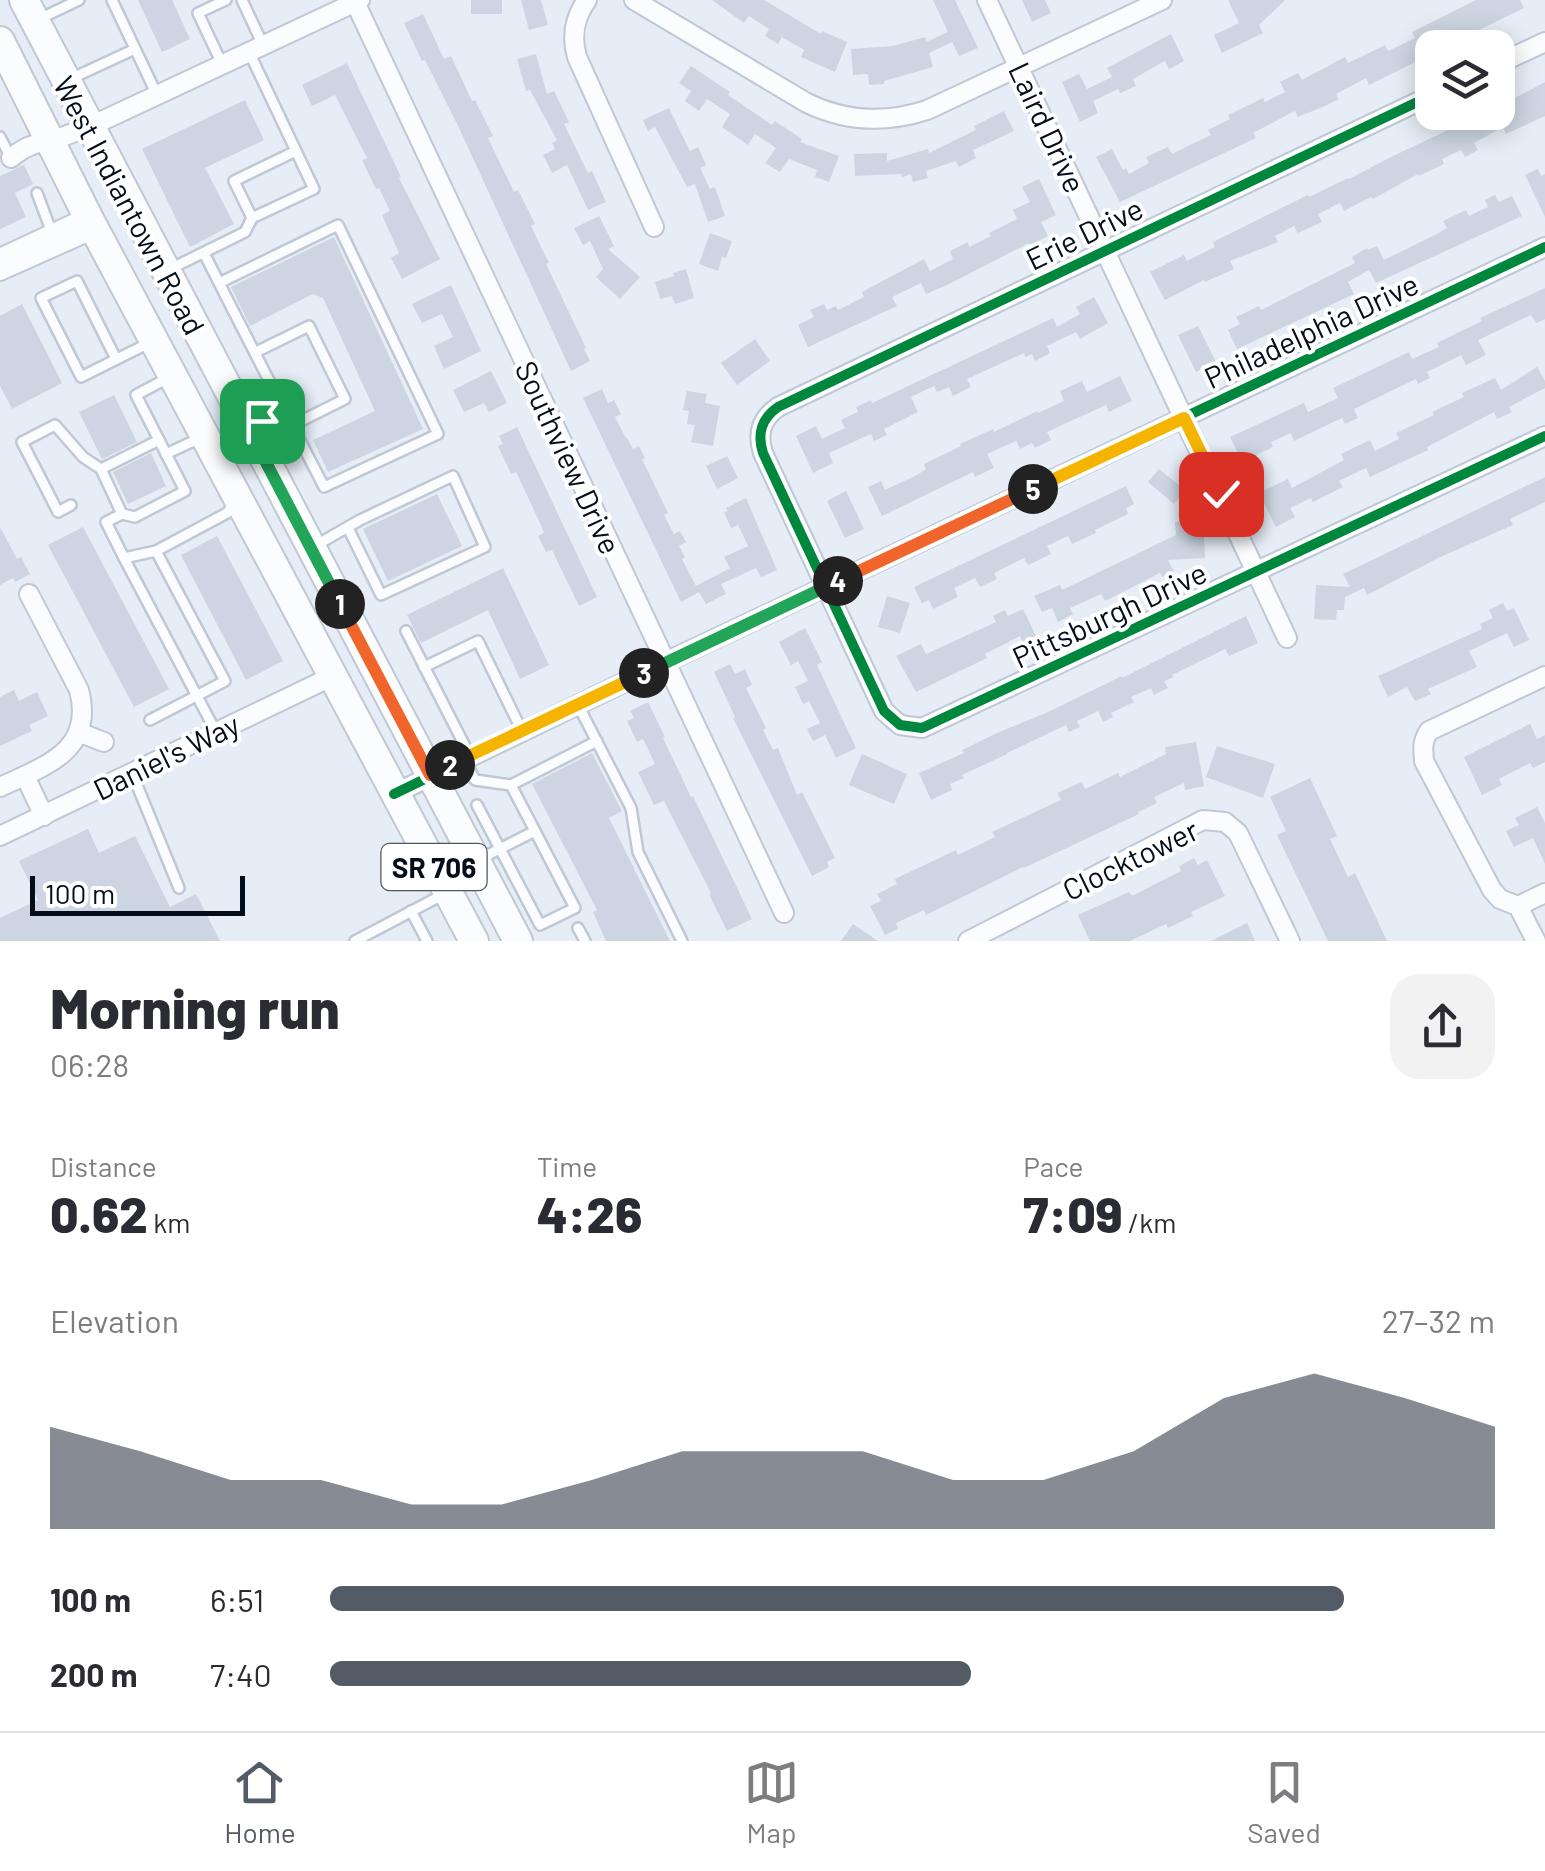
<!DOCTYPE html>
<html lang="en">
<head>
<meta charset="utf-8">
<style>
	:root { --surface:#fff; --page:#f2f2f3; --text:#2b2b33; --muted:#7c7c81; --line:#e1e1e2; --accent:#535b67 }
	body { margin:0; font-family:Barlow,sans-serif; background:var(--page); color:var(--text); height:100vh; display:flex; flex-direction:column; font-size:38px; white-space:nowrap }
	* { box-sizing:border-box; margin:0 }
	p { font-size:32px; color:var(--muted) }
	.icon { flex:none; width:55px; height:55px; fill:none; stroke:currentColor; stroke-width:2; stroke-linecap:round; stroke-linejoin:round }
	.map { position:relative; height:941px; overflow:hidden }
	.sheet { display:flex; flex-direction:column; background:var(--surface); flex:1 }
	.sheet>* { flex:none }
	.tools { position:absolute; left:1415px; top:30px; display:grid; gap:20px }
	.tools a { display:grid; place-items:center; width:100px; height:100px; border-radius:20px; background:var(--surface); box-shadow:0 5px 25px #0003; font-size:50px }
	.scale { position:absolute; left:30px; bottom:25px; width:215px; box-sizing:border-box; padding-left:10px; border:5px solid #040d1a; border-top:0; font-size:28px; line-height:35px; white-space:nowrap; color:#040d1a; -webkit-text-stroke:8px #fff; paint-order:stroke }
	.pin { position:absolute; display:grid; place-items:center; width:85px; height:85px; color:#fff; margin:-42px; border-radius:20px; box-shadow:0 5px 15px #0006 }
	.km { position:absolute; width:50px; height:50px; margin:-25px; border-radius:50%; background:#222; color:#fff; font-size:28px; line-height:50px; text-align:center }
	.round { display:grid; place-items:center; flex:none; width:105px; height:105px; border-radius:30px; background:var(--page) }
	.headline { display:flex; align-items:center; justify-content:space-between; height:170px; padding:0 50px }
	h1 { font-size:55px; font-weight:800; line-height:75px }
	.metrics { display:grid; grid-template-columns:repeat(3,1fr); gap:15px; height:170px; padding:10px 50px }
	.metrics div { display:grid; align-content:center }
	.metrics b { font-size:50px; font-weight:800 }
	.metrics small { font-size:28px; font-weight:400 }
	.metrics p { font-size:28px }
	.chart { height:280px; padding:20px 50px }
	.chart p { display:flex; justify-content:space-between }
	.chart svg { width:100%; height:180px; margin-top:10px; fill:var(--accent); opacity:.7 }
	ul { padding:0 50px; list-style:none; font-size:32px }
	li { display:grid; grid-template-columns:160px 120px 1fr; align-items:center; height:75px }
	li i { height:25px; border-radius:12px; background:var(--accent) }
	.tab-bar { display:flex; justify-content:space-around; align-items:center; height:140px; border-top:2px solid var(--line); background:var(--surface); font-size:28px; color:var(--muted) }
	.tab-bar a { display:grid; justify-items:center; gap:5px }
	.tab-bar .selected { color:var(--accent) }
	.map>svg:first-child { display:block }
</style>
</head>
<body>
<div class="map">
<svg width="1545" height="941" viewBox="0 0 1545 941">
	<rect width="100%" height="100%" fill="#e6edf6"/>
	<g fill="#ccd5e1">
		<path d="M138,0H172L190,39L162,52Z"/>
		<rect x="471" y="0" width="31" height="14"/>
		<path d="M521,0H541L548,25L529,30Z"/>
		<path d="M712,0H764L821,34L822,31L847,42L835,72L801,57L804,50L782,37L778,44L765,36L769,29L749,16L744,23Z"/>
		<path d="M933,0H955L978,48L959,56L952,42L929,53L933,67L884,81V84L869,85L868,74L853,75L851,49L893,46L925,37L926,42L948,32Z"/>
		<path d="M1022,0H1045L1051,13L1032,22Z"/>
		<path d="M1228,0H1285L1259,25L1263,33L1222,53L1214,35L1239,23Z"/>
		<path d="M1476,0H1520L1524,8L1442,48H1432V54L1369,85L1366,78L1336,94L1339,99L1325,106L1298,117L1295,111L1253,133L1256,138L1120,202L1096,157L1112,149L1123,170L1126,168L1129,174L1149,163L1146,157L1168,147L1172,154L1184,148L1211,135L1208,130L1230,119L1228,115L1263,98L1265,102L1285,92L1280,82L1298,73L1302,80L1345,57L1348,63L1385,45L1388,51L1415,38L1412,32Z"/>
		<path d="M423,14L444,59L451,56L472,101L475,100L493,136L488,138L514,192L518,190L535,224L531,226L549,263L546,264L586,348L584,349L590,361L571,371L459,128L425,60L422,61L404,23Z"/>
		<path d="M1171,34L1184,61L1169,69L1165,61L1133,79L1136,86L1120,93L1118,89L1093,101L1098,113L1080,122L1062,82L1079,74L1087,89L1112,77L1107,68Z"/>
		<path d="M536,54L547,94L554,91L569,122L564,124L588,173L592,171L606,202L588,210L567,165L552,173L543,155L555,149L552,143L557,140L530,90L526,91L517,59Z"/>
		<path d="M347,63L401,177L399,178L440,259L402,279L391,258L399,253L382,215L390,211L379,188L376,189L362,160L367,158L335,95L312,106L302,85Z"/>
		<path d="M691,66L730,92L728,95L772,125L775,121L802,139L800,142L839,156L829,182L815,177L817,170L789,159L780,172L765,163L776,148L755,134L748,145L722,127L730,114L707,99L699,111L685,101L691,91L679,83Z"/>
		<path d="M1545,82V116L1506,134L1503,127L1474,143L1478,150L1465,157L1461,150L1442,159L1444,164L1419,176L1418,174L1373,199L1371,197L1344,211L1340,203L1318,214L1322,222L1298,233L1294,226L1275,236L1278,242L1230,261L1234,269L1205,282L1204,280L1165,300L1150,272L1184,255L1187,261L1215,247L1213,242L1308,195L1309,197L1348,178L1349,179L1391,157L1486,112H1498V107Z"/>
		<path d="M245,100L264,140L205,168L234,224L190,247L142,149Z"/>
		<path d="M669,108L690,151L698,147L706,165L700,168L710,189L715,187L725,216L708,222L695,184L687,187L655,127L648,131L643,120Z"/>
		<path d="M1004,111L1014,131L973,150L976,158L959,167L956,161L926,171L928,178L913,182L911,174L902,177L901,174L855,176L854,154L887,153V161L928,149L929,153L976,130L974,126Z"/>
		<path d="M24,165L33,184L15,193L26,217L0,229V176Z"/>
		<path d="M1538,169L1541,176L1545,174V217L1525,175Z"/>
		<path d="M1039,179L1056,215L1041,222L1048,236L1030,245L1029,243L947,285L926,294L921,283L892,297L897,306L808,347L798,325L814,317L810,310L824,304L827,310L836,306L838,310L864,297L862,292L924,259L930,271L953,259L950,251L968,242L969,247L991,236L989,233L1017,219L1013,210L1030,202L1022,187Z"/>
		<path d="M1495,195L1499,202L1512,196L1522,216L1376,283L1369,270L1348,282L1354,294L1237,349L1228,330L1240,324L1236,317L1259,306L1261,310L1355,263L1352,257L1367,248L1368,250L1377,246L1384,260L1437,234L1447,228L1443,221L1466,210L1469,216L1488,207L1485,200Z"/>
		<path d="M599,216L614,246L608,249L640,277L620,299L596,277L603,269L590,241L583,245L574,228Z"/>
		<path d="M710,233L732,241L726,258L722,257L718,271L699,264Z"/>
		<path d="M334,237L423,429L328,472L313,440L375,411L323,298L313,294L250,326L231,287Z"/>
		<path d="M686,269L694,298L675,304L672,296L660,299L655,282L674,276L673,273Z"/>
		<path d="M451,285L481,351L444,369L434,346L453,337L442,314L422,323L412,304Z"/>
		<path d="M1545,288V319L1536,323L1531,315L1478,340L1486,355L1466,365L1461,355L1427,372L1430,378L1418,384L1416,379L1354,409L1358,418L1345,424L1342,418L1294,441L1291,433L1271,442L1273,447L1242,462L1230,437L1304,403L1308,412L1338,398L1333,388L1409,352L1412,359L1439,347L1437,343L1482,321L1480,318Z"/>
		<path d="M1094,297L1108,323L1080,339L1076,332L1047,346L1050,353L1035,361L1032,354L1025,357L1024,353L967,379L971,387L953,396L949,387L937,392L934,386L911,397L918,412L884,429L887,435L874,441L871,434L829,453L833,463L813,473L796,436L816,426L822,439L845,428L841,420L858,412L856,407L871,400L872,403L1053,318L1057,327L1080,314L1076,307Z"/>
		<path d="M22,304L62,383L12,409L0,386V316Z"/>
		<path d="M1198,326L1216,362L1196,372L1178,335Z"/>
		<path d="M755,339L770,361L737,385L721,363Z"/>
		<path d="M1537,367L1545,381V388L1509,407L1512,412L1497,419L1494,412L1427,447L1428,450L1370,477L1366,468L1339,481L1343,487L1313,502L1311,498L1290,508L1295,517L1276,527L1259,493L1288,479L1292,488L1344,460L1341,454L1370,440L1375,451L1399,439L1396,433L1434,415L1432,412L1464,397L1462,393L1495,378L1501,390Z"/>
		<path d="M491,371L507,403L489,412L484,403L464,412L453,390Z"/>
		<path d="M1120,376L1132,401L1109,412L1106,405L1047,432L1051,440L1035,448L1032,443L1020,449L1016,441L987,454L994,468L975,477L973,472L882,516L868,487L881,481L885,490L917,475L926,469L924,464L961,446L960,444L993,429L994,432L1037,411L1038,413L1064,401L1060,391L1082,381L1087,392Z"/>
		<path d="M602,389L608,403L614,400L621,414L615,417L626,438H627L633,449L639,446L645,458L642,459L668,513L664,515L674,534L680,531L686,542L679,546L685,557L682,559L696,586L730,568L724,557L748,546L738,525L731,528L724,512L728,511L726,508L746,498L777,570L761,577L756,568L721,584L726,594L706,604L699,592L681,602L583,398Z"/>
		<path d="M687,391L707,394L705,403L720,406L713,446L691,442L695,425L687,424L689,411L683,410Z"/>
		<path d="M114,395L137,442L102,459L79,412Z"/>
		<path d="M517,427L597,597L579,606L552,550L546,552L538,536L544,533L541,525L516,472L511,474L498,446L503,444L499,436Z"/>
		<path d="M151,453L166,486L128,504L113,472Z"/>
		<path d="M727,456L738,478L717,489L706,466Z"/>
		<path d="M1159,469L1185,490L1174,504L1148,482Z"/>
		<path d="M1545,477V502L1510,519L1513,525L1438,558L1367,595L1364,588L1345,597L1344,610H1337L1336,620L1314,619L1316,585L1350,587L1343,574Z"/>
		<path d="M1126,486L1134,504L1126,508L1128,514L1095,530L1096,533L1072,544L1068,536L1047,546L1051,554L1028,565L1024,558L994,573L997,579L980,587L975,578L954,588L958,597L933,609L929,600L922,603L914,587Z"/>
		<path d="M846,491L864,529L845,538L827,501Z"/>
		<path d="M437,494L462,546L388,581L363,529Z"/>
		<path d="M1203,520L1205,558L1168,560L1174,572L1162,577L1160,573L1105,601L1101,594L1070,608L1073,614L1058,622L1052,608L1042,612L1034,596L1060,585L1062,590L1176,535L1175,522Z"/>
		<path d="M0,527L17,559L21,557L30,574L15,582L13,578L0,585Z"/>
		<path d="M83,527L169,689L134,707L48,545Z"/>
		<path d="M217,536L283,661L246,680L181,555Z"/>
		<path d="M503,568L549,665L520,679L488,610L421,643L407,615Z"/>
		<path d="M887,596L910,603L900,633L878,627Z"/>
		<path d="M1503,603L1507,611L1514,608L1529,640L1514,647L1507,633L1469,651L1477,667L1428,689L1431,694L1415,701L1407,687L1388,697L1378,676L1482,629L1480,624L1493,618L1489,610Z"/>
		<path d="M1023,609L1036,636L1023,643L1020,636L985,654L987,658L916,692L896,656L921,644L926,654L996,622L993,616L1005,610L1008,616Z"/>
		<path d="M1246,616L1258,643L1229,656L1225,649L1172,675L1174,677L1164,681L1168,688L1154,695L1151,688L1131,697L1134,702L1111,713L1113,717L1103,722L1098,711L1077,721L1080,727L1069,732L1066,725L1007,753V754L962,775L964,778L950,784L952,790L931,800L919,773L964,753L962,750L997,733L1046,713L1122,676V678Z"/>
		<path d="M805,628L822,662L817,665L856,748L836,758L825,735L813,741L807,729L820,723L809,701L803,704L795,687L808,681L798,661L791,665L779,642Z"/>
		<path d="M730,664L735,674L745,669L752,685L746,688L766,728L763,730L773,750L778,748L797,795L802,792L835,858L827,862L829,867L812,876L733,718L735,717L714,672Z"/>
		<path d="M14,690L19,701L37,692L48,716L29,725L32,731L0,746V697Z"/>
		<path d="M648,702L665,737L663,738L691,797L693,796L752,919L727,931L709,894L711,893L664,801L654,805L638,772L655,764L643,739L637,742L627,721L634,718L630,711Z"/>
		<path d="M1530,724L1537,739L1545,735V762L1533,768L1530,763L1499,779L1502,785L1482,795L1464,757Z"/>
		<path d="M1196,742L1204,786L1185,790L1184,783L1154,797L1157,803L1138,812L1139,814L1024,868L1023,867L926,915L924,910L896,923L898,929L885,935L870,906L881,901L877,894L897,884L895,879L956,850L958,855L995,837L992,832L1061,800L1057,793L1082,782L1085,789L1118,773L1120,777L1166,754L1165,747Z"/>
		<path d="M1217,746L1275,764L1263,798L1206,777Z"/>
		<path d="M592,753L622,811L609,818L670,941H606L593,912L597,910L532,784Z"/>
		<path d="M862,754L907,774L894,804L849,785Z"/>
		<path d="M1310,778L1337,836L1330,839L1348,877L1355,873L1387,941H1328L1277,835L1286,831L1270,797Z"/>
		<path d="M1537,807L1545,823V864L1533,838L1514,847L1506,831L1519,825L1515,818Z"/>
		<path d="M88,829L99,853L135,836L170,907L196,894L220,941H0V918L38,900L19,861Z"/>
		<path d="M1194,858L1198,865L1207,860L1225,896L1191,912L1193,916L1168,928L1166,924L1130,941H1090L1078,915L1129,892L1132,896L1181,871L1179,866Z"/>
		<path d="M1247,923L1255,941H1211Z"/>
		<path d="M853,924L878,941H841Z"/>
	</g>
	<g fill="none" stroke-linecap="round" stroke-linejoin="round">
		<defs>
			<g id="service">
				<path d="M112,0L157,95"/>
				<path d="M242,0L263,45"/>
				<path d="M37,20L79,0"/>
				<path d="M222,64L198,13L226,0"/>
				<path d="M68,80L135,49"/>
				<path d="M0,137L11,158"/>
				<path d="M37,193L52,233"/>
				<path d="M252,218L234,181L296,151"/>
				<path d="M204,253C243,331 284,409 324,487L438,434L338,225L219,283"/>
				<path d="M168,270L245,232L252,218L314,189L249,52"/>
				<path d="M256,352L309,326L345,399L293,425"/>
				<path d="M116,359L77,281L41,298L81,377L151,342"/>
				<path d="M170,377L136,395L185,491L135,517L122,514L106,522L124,558L156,551L227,513L234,504"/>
				<path d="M243,409L276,391"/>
				<path d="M250,427L285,409"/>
				<path d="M166,454L200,438"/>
				<path d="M101,469L122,514"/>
				<path d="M71,505L58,512L22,442L55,425L83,457L101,469L159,440"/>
				<path d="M313,547L360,520L453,476L485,547L381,595L348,528"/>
				<path d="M124,558L216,732"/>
				<path d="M406,631L470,756"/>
				<path d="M424,667L478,641L522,731"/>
				<path d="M578,705L631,808L638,852L682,941"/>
				<path d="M150,720L225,681L156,551"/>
				<path d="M464,759L475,780L511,785L575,908L540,925L477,805"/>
				<path d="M132,773L179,888"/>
				<path d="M511,785L597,741"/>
				<path d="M478,860L535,831"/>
				<path d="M411,911L427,941"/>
				<path d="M578,928L585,941"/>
				<path d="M355,941L446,893"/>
			</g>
			<g id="minor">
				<path d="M354,0L784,913"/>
				<path d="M587,0C574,18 571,36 577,57L654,227"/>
				<path d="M634,0L807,103C846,122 887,123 927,110L1162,0"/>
				<path d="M987,0L1287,638"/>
				<path d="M1498,64L1545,42"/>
				<path d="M1432,95L778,407C761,419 757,434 763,453L884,711L900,725L922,728L1545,436"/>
				<path d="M11,158C24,147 33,144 49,141C62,138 76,131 89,127L360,0"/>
				<path d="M0,258L88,217"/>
				<path d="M0,271L94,229"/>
				<path d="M78,732L104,742"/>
				<path d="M25,776L44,816"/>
				<path d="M0,787C45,766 95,751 79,690L29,594"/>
				<path d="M394,794L666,662L1545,247"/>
				<path d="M0,836L333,676"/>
				<path d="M1518,906L1545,893"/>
				<path d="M968,941L1203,820L1225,822L1238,833L1290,941"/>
				<path d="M1536,941L1518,906L1500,899L1492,890L1424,761C1423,749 1422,741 1429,731L1545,676"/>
			</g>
			<g id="primary">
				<path d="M24,0L518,941"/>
				<path d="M0,41L88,217L474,941"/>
			</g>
		</defs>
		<use href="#service" stroke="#bfc8d4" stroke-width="14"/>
		<use href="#minor" stroke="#bfc8d4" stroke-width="22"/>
		<use href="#primary" stroke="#bfc8d4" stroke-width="32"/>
		<use href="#service" stroke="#fbfcfe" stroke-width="9"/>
		<use href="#minor" stroke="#fbfcfe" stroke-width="18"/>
		<use href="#primary" stroke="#fbfcfe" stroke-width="28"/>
		<defs>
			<g id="cycleway">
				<path d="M1432,95L778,407C761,419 757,434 763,453L884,711L900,725L922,728L1545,436"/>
				<path d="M394,794L666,662L1545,247"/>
			</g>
		</defs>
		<use href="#cycleway" stroke="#fff" stroke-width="16"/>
		<use href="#cycleway" stroke="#00873e" stroke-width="10"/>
	</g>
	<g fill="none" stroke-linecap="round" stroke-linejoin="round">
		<defs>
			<path id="split-1" d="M262,421L248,428L340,604"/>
			<path id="split-2" d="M340,604L430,775L450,765"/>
			<path id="split-3" d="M450,765L644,673"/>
			<path id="split-4" d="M644,673L838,581"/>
			<path id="split-5" d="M838,581L1033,489"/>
			<path id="split-6" d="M1033,489L1184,418L1221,494"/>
		</defs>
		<use href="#split-1" stroke="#fff" stroke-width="20"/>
		<use href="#split-2" stroke="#fff" stroke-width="20"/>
		<use href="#split-3" stroke="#fff" stroke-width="20"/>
		<use href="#split-4" stroke="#fff" stroke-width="20"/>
		<use href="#split-5" stroke="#fff" stroke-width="20"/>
		<use href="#split-6" stroke="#fff" stroke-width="20"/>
		<use href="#split-1" stroke="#22a559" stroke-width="12"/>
		<use href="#split-2" stroke="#f0652b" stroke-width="12"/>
		<use href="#split-3" stroke="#f5b400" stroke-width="12"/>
		<use href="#split-4" stroke="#22a559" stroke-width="12"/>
		<use href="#split-5" stroke="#f0652b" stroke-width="12"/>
		<use href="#split-6" stroke="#f5b400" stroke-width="12"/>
	</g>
	<g text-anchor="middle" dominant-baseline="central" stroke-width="8" stroke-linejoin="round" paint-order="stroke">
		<rect fill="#fff" stroke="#4f565f" stroke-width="2.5" x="381.5" y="844" width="105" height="46" rx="8"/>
		<g font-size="28" font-weight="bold" fill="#040d1a">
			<text x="434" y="867">SR 706</text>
		</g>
		<g font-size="30" fill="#040d1a" stroke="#fff">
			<text transform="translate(1048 127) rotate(65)">Laird Drive</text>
			<text transform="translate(130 205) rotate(62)">West Indiantown Road</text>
			<text transform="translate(1084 233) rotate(-26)">Erie Drive</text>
			<text transform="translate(1311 330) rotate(-25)">Philadelphia Drive</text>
			<text transform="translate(569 457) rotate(65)">Southview Drive</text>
			<text transform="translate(1109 614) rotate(-25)">Pittsburgh Drive</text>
			<text transform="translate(166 756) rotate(-26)">Daniel's Way</text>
			<text transform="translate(1130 859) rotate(-26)">Clocktower</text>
		</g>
	</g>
</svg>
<div class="tools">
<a><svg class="icon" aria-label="layers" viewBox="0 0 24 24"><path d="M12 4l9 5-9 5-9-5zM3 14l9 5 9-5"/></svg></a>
</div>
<div class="scale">100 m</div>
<div class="pin" style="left:262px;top:421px;background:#1e9e55"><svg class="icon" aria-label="arrive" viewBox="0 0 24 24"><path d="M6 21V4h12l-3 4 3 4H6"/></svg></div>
<div class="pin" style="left:1221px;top:494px;background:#d93025"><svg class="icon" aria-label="check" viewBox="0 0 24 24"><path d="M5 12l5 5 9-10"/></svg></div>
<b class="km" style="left:340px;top:604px">1</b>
<b class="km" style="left:450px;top:765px">2</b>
<b class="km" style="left:644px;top:673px">3</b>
<b class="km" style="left:838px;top:581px">4</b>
<b class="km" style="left:1033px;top:489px">5</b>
</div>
<section class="sheet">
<div class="headline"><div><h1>Morning run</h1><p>06:28</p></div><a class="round"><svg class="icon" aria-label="share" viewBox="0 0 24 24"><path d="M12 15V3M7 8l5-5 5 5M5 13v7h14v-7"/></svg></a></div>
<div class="metrics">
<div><p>Distance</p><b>0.62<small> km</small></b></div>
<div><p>Time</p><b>4:26</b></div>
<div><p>Pace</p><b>7:09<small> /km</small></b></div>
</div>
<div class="chart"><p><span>Elevation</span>27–32 m</p>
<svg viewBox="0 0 160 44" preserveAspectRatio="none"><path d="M0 44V19L10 25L20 32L30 32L40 38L50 38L60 32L70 25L80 25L90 25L100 32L110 32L120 25L130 12L140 6L150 12L160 19V44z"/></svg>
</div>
<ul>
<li><b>100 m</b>6:51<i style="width:87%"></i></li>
<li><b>200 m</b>7:40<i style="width:55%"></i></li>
</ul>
</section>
<nav class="tab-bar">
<a class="selected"><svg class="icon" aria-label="home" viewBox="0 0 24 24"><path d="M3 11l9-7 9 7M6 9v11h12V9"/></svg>Home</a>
<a><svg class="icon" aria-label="map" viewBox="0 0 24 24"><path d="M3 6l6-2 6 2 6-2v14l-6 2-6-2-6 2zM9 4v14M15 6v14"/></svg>Map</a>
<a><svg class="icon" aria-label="saved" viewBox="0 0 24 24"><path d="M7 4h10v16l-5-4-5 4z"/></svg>Saved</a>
</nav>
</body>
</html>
